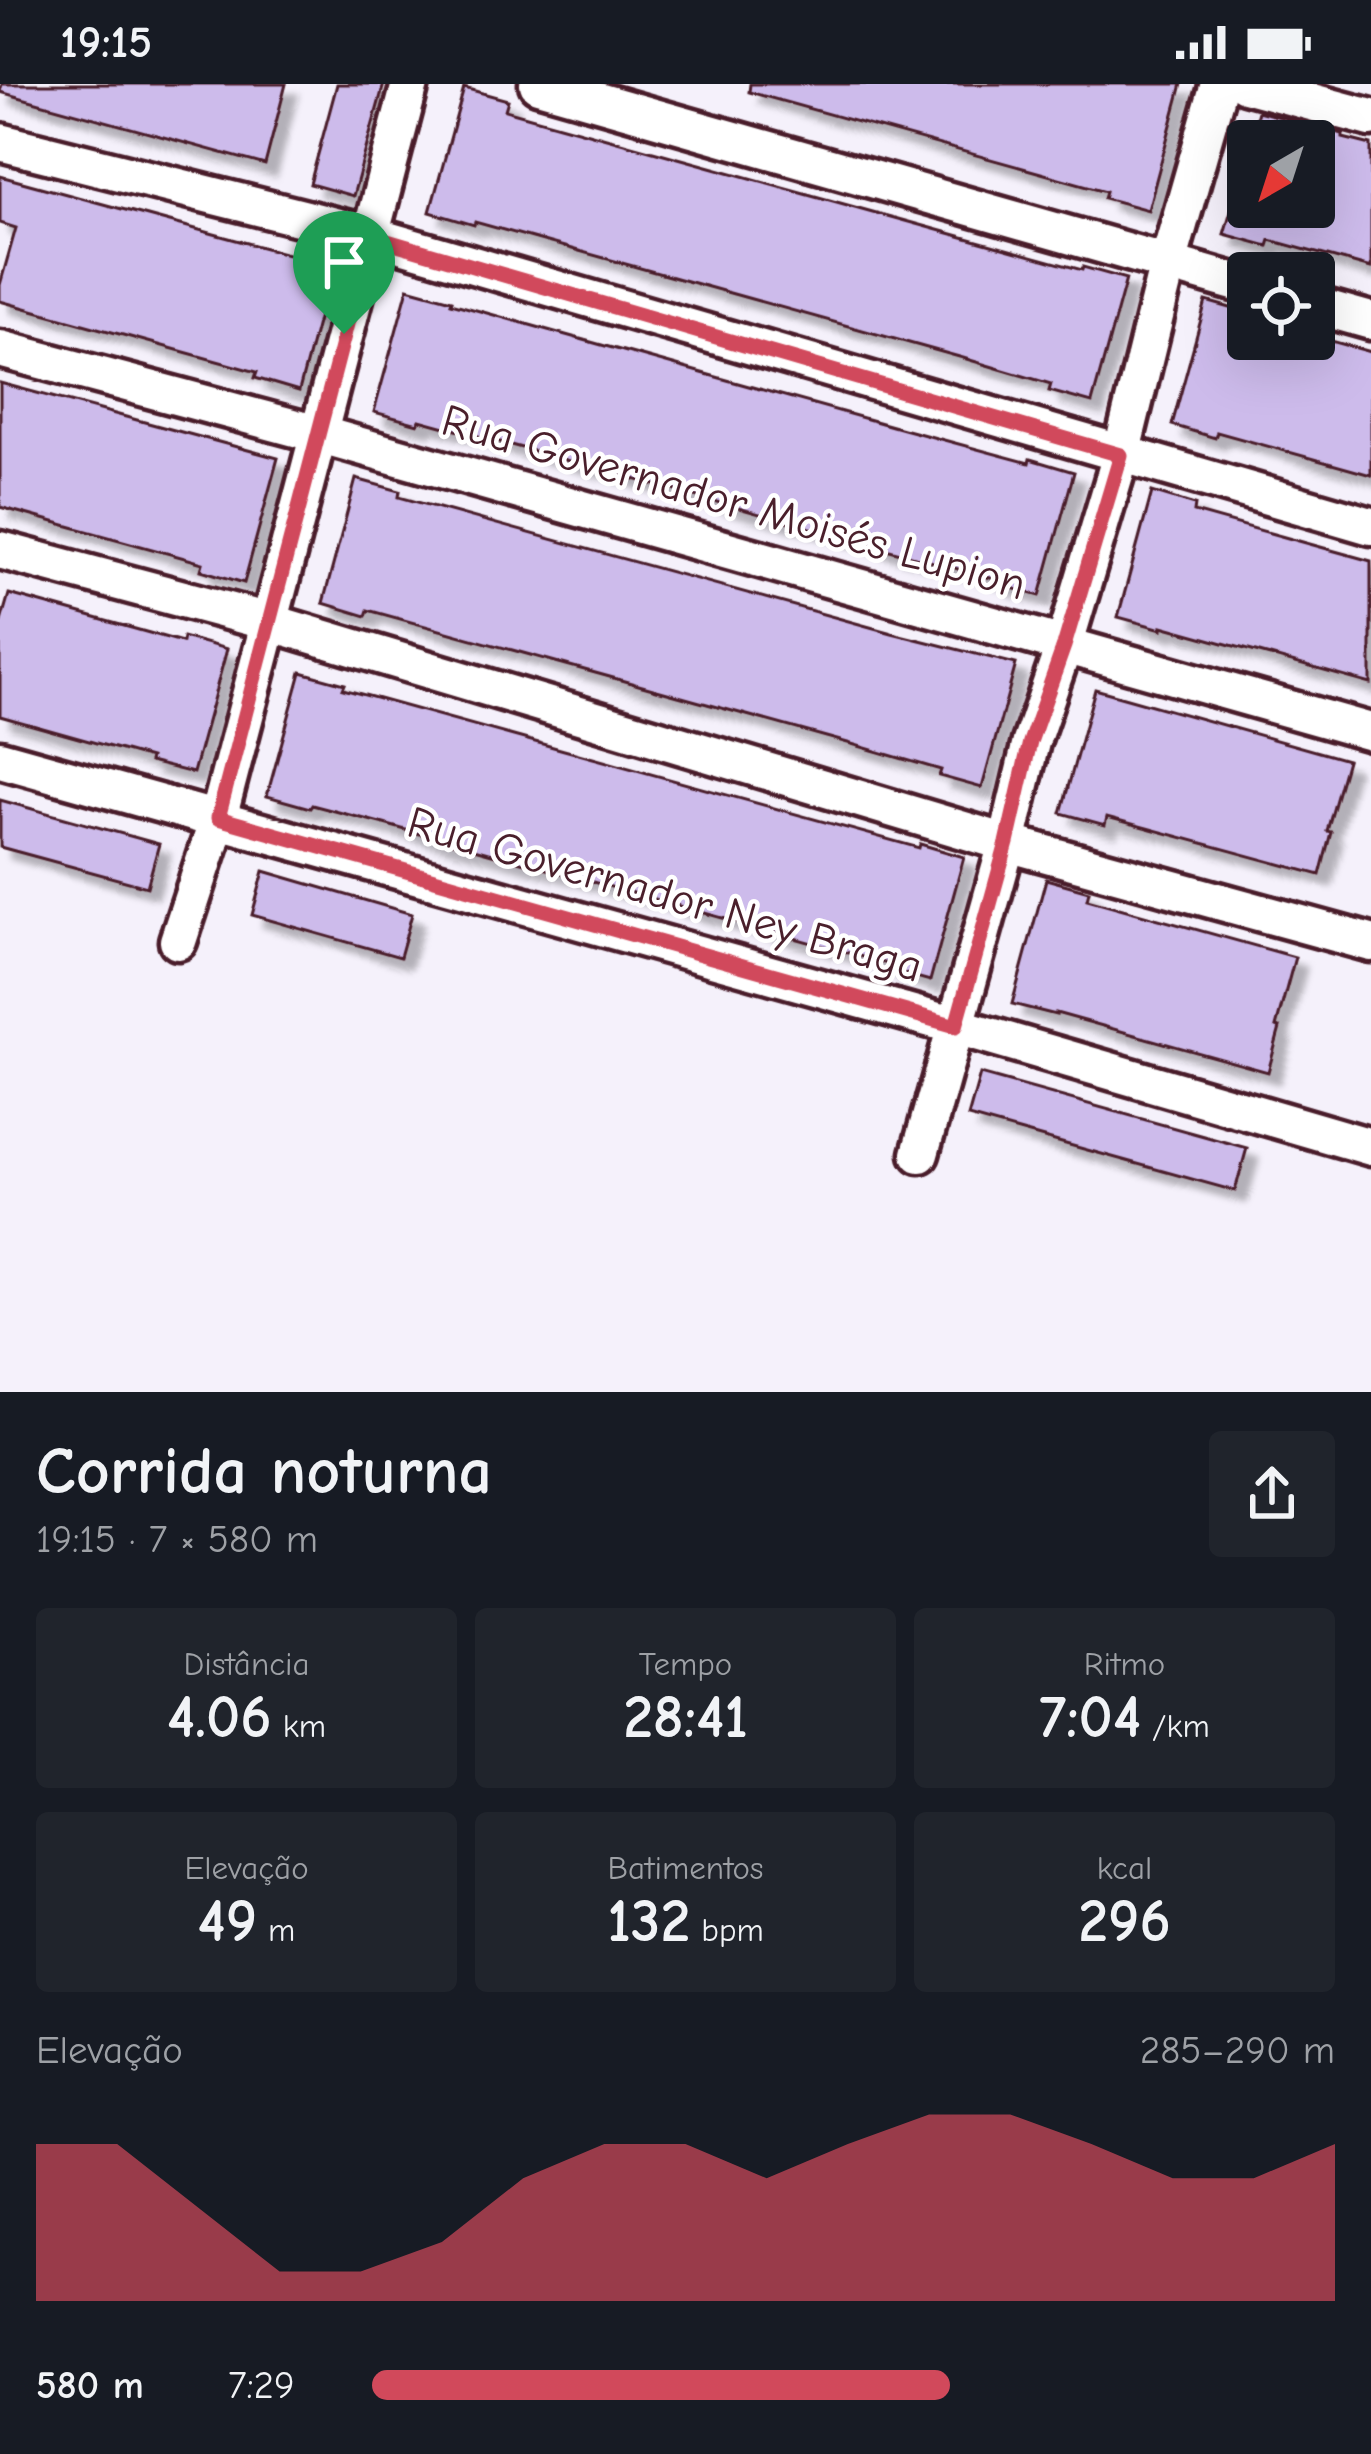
<!DOCTYPE html>
<html lang="pt">
<head>
<meta charset="utf-8">
<style>
	:root { --surface:#171b24; --page:#20242c; --text:#f1f3f6; --muted:#9ea1a6; --accent:#d1495b }
	body { margin:0; font-family:"Comic Neue",sans-serif; background:var(--page); color:var(--text); height:100vh; display:flex; flex-direction:column; font-size:45px; white-space:nowrap }
	* { box-sizing:border-box; margin:0 }
	p { font-size:39px; color:var(--muted) }
	.icon { flex:none; width:66px; height:66px; fill:none; stroke:currentColor; stroke-width:2; stroke-linecap:round; stroke-linejoin:round }
	.map { position:relative; height:1308px; overflow:hidden }
	.side { display:flex; flex-direction:column; background:var(--surface); flex:1 }
	.side>* { flex:none }
	.needle { width:78px; rotate:219deg }
	.controls { position:absolute; left:1227px; top:36px; display:grid; gap:24px }
	.controls a { display:grid; place-items:center; width:108px; height:108px; border-radius:12px; background:var(--surface); box-shadow:0 12px 48px #0002; font-size:60px }
	.pin { position:absolute; display:grid; place-items:center; width:102px; height:102px; color:#fff; margin:-123px -51px; border-radius:50% 50% 50% 0; rotate:-45deg; box-shadow:0 0 12px #0007 }
	.pin .icon { rotate:45deg }
	.round { display:grid; place-items:center; flex:none; width:126px; height:126px; border-radius:12px; background:var(--page) }
	.headline { display:flex; align-items:center; justify-content:space-between; height:204px; padding:0 36px }
	h1 { font-size:66px; font-weight:600; line-height:90px }
	.figures { display:grid; grid-template-columns:repeat(3,1fr); gap:18px; height:204px; padding:12px 36px }
	.figures div { display:grid; align-content:center; border-radius:12px; background:var(--page); text-align:center }
	.figures b { font-size:60px; font-weight:600 }
	.figures small { font-size:33px; font-weight:400 }
	.figures p { font-size:33px }
	.chart { height:336px; padding:24px 36px }
	.chart p { display:flex; justify-content:space-between }
	.chart svg { width:100%; height:216px; margin-top:12px; fill:var(--accent); opacity:.7 }
	ul { padding:0 36px; list-style:none; font-size:39px }
	li { display:grid; grid-template-columns:192px 144px 1fr; align-items:center; height:90px }
	li i { height:30px; border-radius:15px; background:var(--accent) }
	.status { display:flex; justify-content:space-between; align-items:center; height:84px; padding:0 60px; background:var(--surface); direction:ltr }
	.status svg { height:33px; fill:currentColor }
	.map>svg:first-child { display:block }
</style>
</head>
<body>
<div class="status"><b>19:15</b><svg viewBox="0 0 49 12"><path d="M0 12V9h3v3zM5 12V6h3v6zM10 12V3h3v9zM15 12V0h3v12zM26 1h20v11H26zM47 4h2v5h-2z"/></svg></div>
<div class="map">
<svg width="1371" height="1308" viewBox="0 0 1371 1308">
	<defs>
		<filter id="shadow"><feDropShadow dx="11" dy="11" stdDeviation="3" flood-color="#0004"/></filter>
	</defs>
	<rect width="100%" height="100%" fill="#f5f1fb"/>
	<filter id="ink" filterUnits="userSpaceOnUse"><feTurbulence type="fractalNoise" baseFrequency=".00833" numOctaves="2"/><feDisplacementMap in="SourceGraphic" scale="24" xChannelSelector="R" yChannelSelector="G"/><feConvolveMatrix kernelMatrix="1 2 1 2 8 2 1 2 1" color-interpolation-filters="sRGB"/></filter>
	<g filter="url(#ink)">
		<g fill="#cdbbeb" stroke="#4a1f2b" stroke-width="3" filter="url(#shadow)">
			<path d="M2,0H286L265,81L0,8Z"/>
			<path d="M337,0H384L353,112L310,100Z"/>
			<path d="M750,0H1182L1148,126L1104,114L1106,107L749,8Z"/>
			<path d="M464,4L508,16L505,26L1082,186L1083,183L1126,195L1092,319L1049,307L1051,300L963,274L475,138L474,141L430,128Z"/>
			<path d="M1258,27L1343,50V54L1371,61V184L1270,156L1268,162L1224,150L1232,123H1270L1310,134L1314,123L1332,57H1250Z"/>
			<path d="M0,92L332,182L299,307L255,294L257,288L0,217V201L16,144L0,139Z"/>
			<path d="M408,204L452,216L451,219L903,345L1029,379L1030,375L1074,388L1040,512L997,500L998,496L587,382L420,336L418,340L374,328Z"/>
			<path d="M1206,217L1248,229V255H1324L1371,268V391L1217,348L1215,354L1172,341Z"/>
			<path d="M0,299L278,374L244,499L201,486L203,479L0,423Z"/>
			<path d="M356,395L400,407L399,413L892,549L1016,580L982,704L939,692L941,686L855,661L368,526L366,532L323,519Z"/>
			<path d="M1152,408L1195,421L1194,428L1371,477V600L1162,542V545L1118,533Z"/>
			<path d="M9,510L182,558L183,553L227,565L193,689L149,678L150,674L0,632V541Z"/>
			<path d="M301,588L345,600L343,605L919,764L920,760L964,773L930,897L887,885L888,880L384,740L312,721L310,724L267,712Z"/>
			<path d="M1095,605L1347,676L1327,747L1331,748L1320,791L1107,733L1105,741L1061,729Z"/>
			<path d="M0,716L159,760L147,803L0,763Z"/>
			<path d="M264,787L412,830L400,873L252,831Z"/>
			<path d="M1046,795L1089,807L1087,815L1295,873L1276,943L1280,944L1268,988L1056,929V931L1012,920Z"/>
			<path d="M980,990L1247,1064L1235,1107L968,1033Z"/>
		</g>
		<g fill="none" stroke-linecap="round" stroke-linejoin="round">
			<defs>
				<g id="street">
					<path d="M538,0L1248,202"/>
					<path d="M1245,0L1371,34"/>
					<path d="M0,58L370,151L1371,442"/>
					<path d="M1314,221L1371,237"/>
					<path d="M0,265L318,350L1371,648"/>
					<path d="M0,466L269,538L1007,759L1371,859"/>
					<path d="M0,675L956,942L1371,1063"/>
					<path d="M178,857L218,735L410,0"/>
					<path d="M920,1070L1007,759L1031,658L1064,562L1121,371L1168,179L1219,0"/>
				</g>
			</defs>
			<use href="#street" stroke="#4a1f2b" stroke-width="45"/>
			<use href="#street" stroke="#fff" stroke-width="36"/>
		</g>
	</g>
	<g fill="none" stroke-linecap="round" stroke-linejoin="round" filter="url(#ink)">
		<defs>
			<path id="route" d="M370,152L1121,371L1064,562L1030,658L1007,759L956,942L218,734Z"/>
		</defs>
		<use href="#route" stroke="#fff" stroke-width="24"/>
		<use href="#route" stroke="#d1495b" stroke-width="15"/>
	</g>
	<g text-anchor="middle" dominant-baseline="central" stroke-width="9" stroke-linejoin="round" paint-order="stroke">
		<g font-size="45" fill="#4a1f2b" stroke="#fff">
			<text transform="translate(734 418) rotate(16)">Rua Governador Moisés Lupion</text>
			<text transform="translate(665 810) rotate(16)">Rua Governador Ney Braga</text>
		</g>
	</g>
</svg>
<div class="controls">
<a><svg class="needle" viewBox="-14 -14 28 28"><path d="M0-13l5 13h-10z" fill="#e53935"/><path d="M0 13l5-13h-10z" fill="#9ea1a6"/></svg></a>
<a><svg class="icon" aria-label="locate" viewBox="0 0 24 24"><circle cx="12" cy="12" r="6"/><path d="M12 2v4M12 18v4M2 12h4M18 12h4"/></svg></a>
</div>
<div class="pin" style="left:344px;top:250px;background:#1e9e55"><svg class="icon" aria-label="arrive" viewBox="0 0 24 24"><path d="M6 21V4h12l-3 4 3 4H6"/></svg></div>
</div>
<section class="side">
<div class="headline"><div><h1>Corrida noturna</h1><p>19:15 · 7 × 580 m</p></div><a class="round"><svg class="icon" aria-label="share" viewBox="0 0 24 24"><path d="M12 15V3M7 8l5-5 5 5M5 13v7h14v-7"/></svg></a></div>
<div class="figures">
<div><p>Distância</p><b>4.06<small> km</small></b></div>
<div><p>Tempo</p><b>28:41</b></div>
<div><p>Ritmo</p><b>7:04<small> /km</small></b></div>
</div>
<div class="figures">
<div><p>Elevação</p><b>49<small> m</small></b></div>
<div><p>Batimentos</p><b>132<small> bpm</small></b></div>
<div><p>kcal</p><b>296</b></div>
</div>
<div class="chart"><p><span>Elevação</span>285–290 m</p>
<svg viewBox="0 0 160 44" preserveAspectRatio="none"><path d="M0 44V12L10 12L20 25L30 38L40 38L50 32L60 19L70 12L80 12L90 19L100 12L110 6L120 6L130 12L140 19L150 19L160 12V44z"/></svg>
</div>
<ul>
<li><b>580 m</b>7:29<i style="width:60%"></i></li>
</ul>
</section>
</body>
</html>
